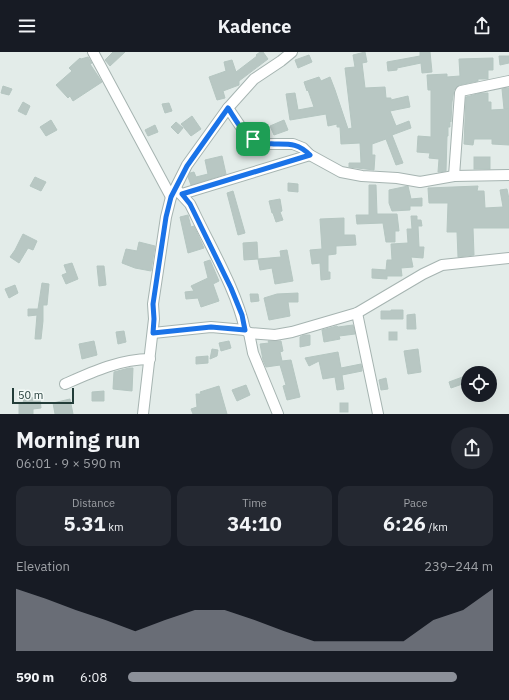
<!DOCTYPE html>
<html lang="en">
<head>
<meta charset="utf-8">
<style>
	:root { --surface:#171b24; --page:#242831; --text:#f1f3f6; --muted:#9ea1a6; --accent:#8c9099 }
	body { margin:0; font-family:"IBM Plex Sans",sans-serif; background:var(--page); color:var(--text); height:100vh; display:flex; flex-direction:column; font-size:15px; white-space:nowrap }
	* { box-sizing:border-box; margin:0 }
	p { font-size:13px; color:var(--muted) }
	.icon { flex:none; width:22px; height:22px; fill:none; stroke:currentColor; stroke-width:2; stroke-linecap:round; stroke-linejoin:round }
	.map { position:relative; height:362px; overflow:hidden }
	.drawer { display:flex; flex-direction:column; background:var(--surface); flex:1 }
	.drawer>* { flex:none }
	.fabs { position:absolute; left:461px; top:314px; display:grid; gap:8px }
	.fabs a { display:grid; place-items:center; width:36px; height:36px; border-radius:50%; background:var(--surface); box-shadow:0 4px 16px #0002; font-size:20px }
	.scale { position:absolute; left:12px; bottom:10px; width:62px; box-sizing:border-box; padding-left:4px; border:2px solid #233d39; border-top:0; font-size:11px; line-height:14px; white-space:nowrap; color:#233d39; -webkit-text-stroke:3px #f3f9f7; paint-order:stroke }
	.pin { position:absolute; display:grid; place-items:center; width:34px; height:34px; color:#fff; margin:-17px; border-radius:8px; box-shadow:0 2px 6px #0006 }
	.round { display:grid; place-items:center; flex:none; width:42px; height:42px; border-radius:21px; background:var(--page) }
	.head { display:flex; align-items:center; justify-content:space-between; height:68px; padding:0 16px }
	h1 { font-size:22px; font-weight:700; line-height:30px }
	.metrics { display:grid; grid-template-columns:repeat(3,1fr); gap:6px; height:68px; padding:4px 16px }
	.metrics div { display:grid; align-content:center; border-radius:10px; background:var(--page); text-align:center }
	.metrics b { font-size:20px; font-weight:700 }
	.metrics small { font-size:11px; font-weight:400 }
	.metrics p { font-size:11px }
	.chart { height:112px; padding:8px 16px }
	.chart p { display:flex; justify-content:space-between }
	.chart svg { width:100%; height:72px; margin-top:4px; fill:var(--accent); opacity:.7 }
	ul { padding:0 16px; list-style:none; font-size:13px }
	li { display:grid; grid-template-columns:64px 48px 1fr; align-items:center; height:30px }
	li i { height:10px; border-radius:5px; background:var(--accent) }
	header { display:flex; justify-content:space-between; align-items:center; height:52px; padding:0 16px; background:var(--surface); font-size:18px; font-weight:700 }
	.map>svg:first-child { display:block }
</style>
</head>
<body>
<header><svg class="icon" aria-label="menu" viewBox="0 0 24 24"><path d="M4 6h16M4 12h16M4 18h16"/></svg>Kadence<svg class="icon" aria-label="share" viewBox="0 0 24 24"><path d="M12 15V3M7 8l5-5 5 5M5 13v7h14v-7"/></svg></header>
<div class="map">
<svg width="509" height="362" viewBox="0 0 509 362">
	<rect width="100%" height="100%" fill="#e3ece9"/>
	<g fill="#b8c7c3" stroke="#b5c6c1">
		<path d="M113,0H125L110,14L105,8Z"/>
		<path d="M260,0H263L268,7L239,29V33L223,39L225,46L217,48L209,25L226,19L224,10L232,8L236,20L257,4L256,3Z"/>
		<path d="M365,0L367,10L362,11L365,36L385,35L386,46H391V48L408,44L410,55L390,59L396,74L409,69L411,76L392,83L403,111L396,113L386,87L372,92V103H375L374,118L349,115V111H361L360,91L341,92L340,75H337V72L328,74L326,62L290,68L286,42L295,41L298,58L314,55L308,38L307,39L304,30L319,25L321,29L330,25L335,38L348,77L352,76L345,16L355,15L353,3Z"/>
		<path d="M420,0H430L432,20L422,21L421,11L397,16V18L388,19L387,10L420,4Z"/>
		<path d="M309,3L312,10L298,16L295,8Z"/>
		<path d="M499,4H509V11L500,13Z"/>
		<path d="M88,5L92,11L90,12L102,30L73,49L70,44L68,46L56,33L72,19L69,16L80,6L81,7Z"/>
		<path d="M493,6V18H488V27H478V29L459,33L454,38L452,50L451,70L450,69V75H448V84H447L446,119L438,120L439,107L429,106L430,101L417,100L418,84L431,85V38H428L427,23L447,22V25L460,24L459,7Z"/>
		<path d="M3,34L12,37L9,43L1,41Z"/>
		<path d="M509,36V57H504L502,37Z"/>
		<path d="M481,41H488V50H491V58L509,57V93L492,92V87H474L473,93L464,92L466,45Z"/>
		<path d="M23,50L30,54L26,63L18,59Z"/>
		<path d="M169,51L172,59L165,61L162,52Z"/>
		<path d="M192,64L201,77L191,84L181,72Z"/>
		<path d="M51,68L57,78L46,84L40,75Z"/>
		<path d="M284,68L288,78L274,83L270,74Z"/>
		<path d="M176,70L183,76L178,82L171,75Z"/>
		<path d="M155,73L158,80L148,84L145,78Z"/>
		<path d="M222,104L226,122L191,133L188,125L190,121L194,120L196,125L208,122L205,108Z"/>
		<rect x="474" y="105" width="16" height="12"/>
		<path d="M35,125L46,130L41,139L30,134Z"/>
		<path d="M288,131L298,132V140L288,139Z"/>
		<path d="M369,133H376L377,162H397L399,179H395V190H386L383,171L357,172L356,163H369Z"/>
		<path d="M408,134L411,147L422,146V154H410V158L392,159L389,151V138Z"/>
		<path d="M478,134L477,139H484L485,156L503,155L500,138L507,137L509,147V176H473L474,203L458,205L457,180H447L448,151H429L428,136Z"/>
		<path d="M233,139L245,181L238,183L227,141Z"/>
		<path d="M280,147L282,159L280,160L283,168L276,170L273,161H272L269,149Z"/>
		<path d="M188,163L191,175L194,174L204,196L188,201L180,165Z"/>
		<path d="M411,164H417V168H421L422,174H418L419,195H424L423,206L411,205L413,215L401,216L402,224H387V227L372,226V217L386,218L387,208H392L391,192L408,191L407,177H412Z"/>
		<path d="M344,166V183H355L356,193L336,194V202L328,203V220H330V227L321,228L320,211L312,212L310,198L322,197L320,167Z"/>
		<path d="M23,182L37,189L33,198L28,196L19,211L10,205L15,198Z"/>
		<path d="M139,190L155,194L151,219L135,216L122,211L126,197L137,199Z"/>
		<path d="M257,190L258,207L244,208L243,191Z"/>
		<path d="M287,198L293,229L275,232L272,216L260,218L258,207L281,205L280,199Z"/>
		<path d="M210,208L219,229L213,232L219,249L201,255L198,246L186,247L185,240L194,239L191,234L208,226L204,210Z"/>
		<path d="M72,211L78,227L66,232L62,223L67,221L64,213Z"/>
		<path d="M97,214H104L106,233L99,234Z"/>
		<path d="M42,231L49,232L47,253H43V269L41,287H35L37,263L28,264V257H38Z"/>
		<path d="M15,233L18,241L9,246L5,237Z"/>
		<path d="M298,241V250H288L290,264L269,268L264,246L277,242Z"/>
		<path d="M250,242H258L259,249L251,250Z"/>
		<path d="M391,258H403V267H381V259H391Z"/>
		<path d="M415,262L416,277H407V263Z"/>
		<path d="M353,273L355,282L339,284L340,287L324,290L322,278L337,274L338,275Z"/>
		<path d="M124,279L126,290L118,292L116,280Z"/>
		<rect x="389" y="280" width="8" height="8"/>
		<path d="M304,283H310V293L300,295V285Z"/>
		<path d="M94,289L97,303L82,307L79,292Z"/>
		<path d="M229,289L231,296L221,299L219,291Z"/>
		<path d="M268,289H281L283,299L280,300L282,309L291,308L300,345L287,348L283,334L286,333L280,313L266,315L263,308L260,292L269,291Z"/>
		<path d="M212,297L218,298L217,304L210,307Z"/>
		<path d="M418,297L421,320L408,322L404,299Z"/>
		<path d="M338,300L341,316L361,312L362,319L342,323L344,337L337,338L335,325L323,327L319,309L309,314L305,306Z"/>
		<path d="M208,304V311L196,312V305Z"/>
		<path d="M129,316H133L132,339L113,337L114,320Z"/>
		<path d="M468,323V330L451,336L449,330Z"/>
		<path d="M386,326L388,337L381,338L379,328Z"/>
		<path d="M246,333L250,343L237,349L232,338Z"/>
		<path d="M219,334L227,362H193L191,357L197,355L196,342H201L200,340Z"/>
		<path d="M104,339V349H92V340Z"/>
		<path d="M24,345H32V346H40L41,356L33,357V362H19V352H23Z"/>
		<path d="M70,347L73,362H55L53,351Z"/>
		<rect x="340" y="351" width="8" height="9"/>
	</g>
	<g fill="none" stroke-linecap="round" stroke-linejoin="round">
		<defs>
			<g id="minor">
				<path d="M93,0L171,145"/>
				<path d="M228,56L245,81L253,87L262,92H293L303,96L310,103L341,120L362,124L397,126L420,130L454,124L509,123"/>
				<path d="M454,124L460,41L461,39L509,29"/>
				<path d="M176,137L190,152L194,160C211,196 237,239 245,278"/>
				<path d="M182,142L310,103"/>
				<path d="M357,261L378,362"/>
				<path d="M153,281L211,275L245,278L249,281L253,301L278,362"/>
				<path d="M249,281L275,283L292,280L357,261L423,222L442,213L509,206"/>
				<path d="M65,332C92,320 120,307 150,307"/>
				<path d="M143,362L154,267L153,252L166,165L171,145L187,113L228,56L254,27L281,9L292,0"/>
			</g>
		</defs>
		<use href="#minor" stroke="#a6b4b1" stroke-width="12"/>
		<use href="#minor" stroke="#fff" stroke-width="10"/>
	</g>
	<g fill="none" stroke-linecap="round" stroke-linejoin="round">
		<defs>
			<path id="route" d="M228,56C236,68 246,88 261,92C265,93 270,91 274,92C290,92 298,91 310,103L182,142L190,152L231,236L242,263L245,278L211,275L153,281L154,267L153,252L166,165L171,145L187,114Z"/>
		</defs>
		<use href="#route" stroke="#fff" stroke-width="8"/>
		<use href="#route" stroke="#1a73e8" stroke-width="5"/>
	</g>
</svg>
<div class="fabs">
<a><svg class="icon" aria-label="locate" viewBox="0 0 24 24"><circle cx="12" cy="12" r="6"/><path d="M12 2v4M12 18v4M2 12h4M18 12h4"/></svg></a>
</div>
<div class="scale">50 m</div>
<div class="pin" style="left:253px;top:87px;background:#1e9e55"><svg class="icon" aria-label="arrive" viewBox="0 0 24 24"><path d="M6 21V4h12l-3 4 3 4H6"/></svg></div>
</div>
<section class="drawer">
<div class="head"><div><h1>Morning run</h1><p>06:01 · 9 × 590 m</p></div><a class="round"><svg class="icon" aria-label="share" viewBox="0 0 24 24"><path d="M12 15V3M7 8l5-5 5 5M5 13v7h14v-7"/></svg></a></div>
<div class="metrics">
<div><p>Distance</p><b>5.31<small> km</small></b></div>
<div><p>Time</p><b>34:10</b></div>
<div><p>Pace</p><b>6:26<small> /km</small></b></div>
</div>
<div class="chart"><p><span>Elevation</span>239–244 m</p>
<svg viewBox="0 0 160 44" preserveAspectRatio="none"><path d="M0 44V6L10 12L20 19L30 25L40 32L50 25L60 19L70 19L80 25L90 32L100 38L110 38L120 38L130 38L140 25L150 19L160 6V44z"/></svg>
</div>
<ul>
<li><b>590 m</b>6:08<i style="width:90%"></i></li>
</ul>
</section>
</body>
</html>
